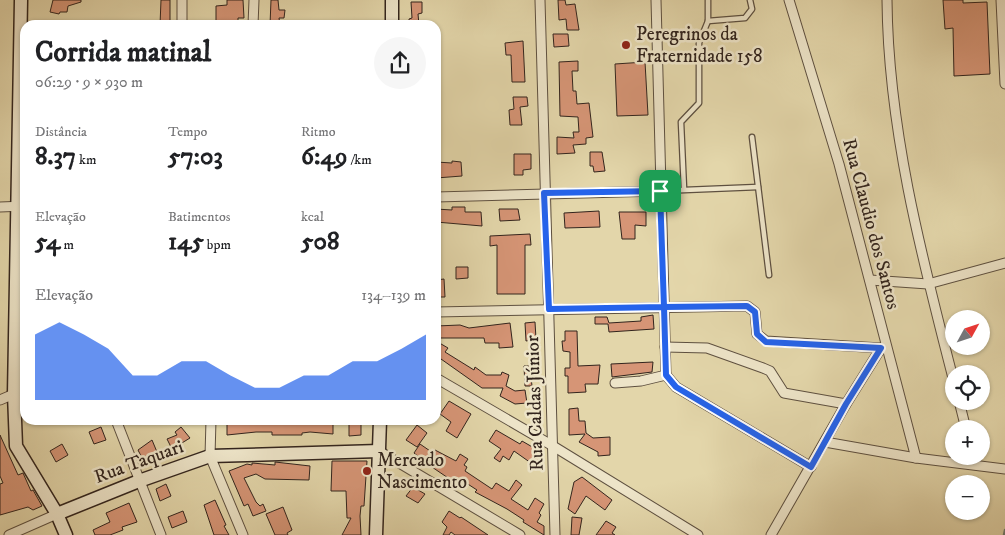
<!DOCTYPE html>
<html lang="pt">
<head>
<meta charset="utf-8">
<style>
	:root { --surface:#fff; --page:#f6f6f6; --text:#202124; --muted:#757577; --accent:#2563eb }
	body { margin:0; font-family:"IM FELL DW Pica",serif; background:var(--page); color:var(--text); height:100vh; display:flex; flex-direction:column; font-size:19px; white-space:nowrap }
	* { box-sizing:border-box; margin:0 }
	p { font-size:16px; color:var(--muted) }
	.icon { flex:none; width:28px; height:28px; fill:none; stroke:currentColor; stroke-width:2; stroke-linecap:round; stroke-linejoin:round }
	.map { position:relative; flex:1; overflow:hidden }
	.drawer { position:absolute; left:20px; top:20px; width:421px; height:405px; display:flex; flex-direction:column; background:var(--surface); border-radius:15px; box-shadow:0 1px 4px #0004 }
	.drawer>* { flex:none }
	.needle { width:32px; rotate:50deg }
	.tools { position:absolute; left:945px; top:310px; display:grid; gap:10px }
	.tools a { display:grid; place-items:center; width:45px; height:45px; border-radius:50%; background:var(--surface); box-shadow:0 1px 4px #0004; font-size:25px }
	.pin { position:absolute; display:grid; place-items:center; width:42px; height:42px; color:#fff; margin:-21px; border-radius:10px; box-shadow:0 2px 8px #0006 }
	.round { display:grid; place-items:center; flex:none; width:52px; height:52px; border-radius:26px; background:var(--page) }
	.overview { display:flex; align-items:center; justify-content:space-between; height:85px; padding:0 15px }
	h1 { font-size:28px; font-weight:800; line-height:38px }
	.figures { display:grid; grid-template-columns:repeat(3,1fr); gap:8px; height:85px; padding:5px 15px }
	.figures div { display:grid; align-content:center }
	.figures b { font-size:25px; font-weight:800 }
	.figures small { font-size:14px; font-weight:400 }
	.figures p { font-size:14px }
	.chart { height:140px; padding:10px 15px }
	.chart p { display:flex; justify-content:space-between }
	.chart svg { width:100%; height:90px; margin-top:5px; fill:var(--accent); opacity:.7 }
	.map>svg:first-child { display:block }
</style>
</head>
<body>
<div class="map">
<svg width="1005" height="535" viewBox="0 0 1005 535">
	<rect width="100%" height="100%" fill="#e3d6aa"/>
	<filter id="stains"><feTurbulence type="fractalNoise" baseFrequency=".004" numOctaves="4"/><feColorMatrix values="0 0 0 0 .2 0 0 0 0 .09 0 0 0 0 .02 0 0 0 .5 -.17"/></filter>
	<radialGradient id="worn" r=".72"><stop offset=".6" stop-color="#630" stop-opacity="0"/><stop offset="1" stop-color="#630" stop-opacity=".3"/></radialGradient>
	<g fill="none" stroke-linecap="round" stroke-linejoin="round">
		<path stroke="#6e7d75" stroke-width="2.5" d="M1004,535L1005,530"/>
	</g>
	<g fill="#d69576" stroke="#32241d">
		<path d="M53,0H81V2L68,6L67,12H60L59,14L50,12Z"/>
		<path d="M161,0H170V25H160Z"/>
		<path d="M227,0H243L244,18H238V25L216,24V6L227,5Z"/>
		<path d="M271,0H278L279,10H285L284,18H279L280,25H270Z"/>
		<path d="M558,0H565L566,5L575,4L579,30H567L566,19L559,20Z"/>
		<path d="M943,0H963V3L987,2L990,74L954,76L953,28L945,29Z"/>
		<path d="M411,2H422V13L418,14L419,25H409V19L412,18Z"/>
		<path d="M553,34H568L569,46L554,47Z"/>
		<path d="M523,41L525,82H512L511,55H506L505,43Z"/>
		<path d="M578,61V71H572L573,91H576L577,104L589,103L593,137L586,138V144L573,145L575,153L557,154V137L574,138L573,132H579L578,117L560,116L559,62Z"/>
		<path d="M645,62L648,115L617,116L615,64Z"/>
		<path d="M513,97H527L528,106L520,107L522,125H510L509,110L514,109Z"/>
		<path d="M590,152H602L605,171L594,172L593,166H590Z"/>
		<path d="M514,154H531V169L523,170V175H514Z"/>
		<path d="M452,161L461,162L462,176L436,178V162L452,163Z"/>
		<path d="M452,207H465V212H481L482,226L436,222V209L452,210Z"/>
		<path d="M499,209H518L520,220L500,221Z"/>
		<path d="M599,211L600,227L565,228L564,213Z"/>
		<path d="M619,212H646V226L635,225V239H622Z"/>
		<path d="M530,234L531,245H525V294H497V245L490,246V236Z"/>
		<path d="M456,267H468V278L456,279Z"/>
		<path d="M444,279L445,297H436V280Z"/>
		<path d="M653,315L654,329L609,332L608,324H595V317H607L609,323L641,321V317Z"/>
		<path d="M535,322L536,339L526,341L525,323Z"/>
		<path d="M510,323L513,347L499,348V343H485L484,338H436V326L460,325L469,328Z"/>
		<path d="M565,331H577L578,366L600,365L598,384H585L586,392L568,393V376H565V368H570V352L563,351L562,341H565Z"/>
		<path d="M436,341L448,348L445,352L474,370L475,367L486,375H501L502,372L509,375L506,386L515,391L525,390L527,403L515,404L500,396L503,388H482L441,359L436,367Z"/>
		<path d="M653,362L652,372L612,377L611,364Z"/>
		<path d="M524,366H537L538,376L531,377L532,386H525Z"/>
		<path d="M449,401L471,414L457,438L446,431L451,422L440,414Z"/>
		<path d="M578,408L579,421H585L586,433L593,438L610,437V455L598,456V452L579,442L585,434L569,435V409Z"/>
		<path d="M243,420L333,421V434L310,432L302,433V435H272V432H256L227,435V421Z"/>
		<path d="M349,420L361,421V435L349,436Z"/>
		<path d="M417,425L427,433L417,447L406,440Z"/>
		<path d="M101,427L106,440L94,444L89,432Z"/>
		<path d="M181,427L190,438L172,449L167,439L177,435L175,432Z"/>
		<path d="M496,430L520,444L522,441L541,452L543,464L535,459L531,463L514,451L509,460L503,456L500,462L494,458L501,449L489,441Z"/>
		<path d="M0,435L18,475L23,473L31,491L33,490L42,506L33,510L28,507L0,515V484L3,483L0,476Z"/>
		<path d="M152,440L157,452L142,458L138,450Z"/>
		<path d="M62,444L68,455L56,462L50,451Z"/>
		<path d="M420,444L433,453L435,450L456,461L460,454L468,459L464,465L467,467L465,471L492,489L496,483L509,491L516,480L522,485L511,499L528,510L535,498L544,504L539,513L541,515L537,522L544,526V535L523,522L524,520L507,509L475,492L477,490L460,479L457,484L426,463L414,453Z"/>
		<path d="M332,461H367L364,506H361L360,516L361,535H342L351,518H347L346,491H331Z"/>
		<path d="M275,462L310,466L309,480L265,479L256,474L244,478L256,502L260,506L263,504L266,511L253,516L248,504L244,506L229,471L247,464L252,465V463L275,465Z"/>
		<path d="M582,477L612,500L605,510L586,496L575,514L568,509L574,482Z"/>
		<path d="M166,484L171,496L160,501L156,489Z"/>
		<path d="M413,487L425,494L418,503L406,496Z"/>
		<path d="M215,500L226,525L224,526L229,535H214L204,505Z"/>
		<path d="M129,503L137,522L122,527L123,530L110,535H95L93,530L110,522L106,513Z"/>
		<path d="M283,507L292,530L287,533L288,535H275L266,514Z"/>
		<path d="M183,511L187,522L172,528L168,517Z"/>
		<path d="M449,511L460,518L461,517L488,535H455L451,532L449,535H443L447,527L442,522Z"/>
		<path d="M572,517L582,518L579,535H571Z"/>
		<path d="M606,521L616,527L612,533L615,535H596Z"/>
	</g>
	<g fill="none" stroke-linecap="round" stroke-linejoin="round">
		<defs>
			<g id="lane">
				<path d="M708,21L745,18L752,9L750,0"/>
				<path d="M752,137L769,275"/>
				<path d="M684,189L681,122L699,103V43L708,21V0"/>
				<path d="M660,191L758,187"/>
			</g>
			<g id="street">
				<path d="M540,0L555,535"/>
				<path d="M656,0L666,375"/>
				<path d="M789,0L839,164L916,458"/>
				<path d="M887,0C888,129 922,258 954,382"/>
				<path d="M1001,0L1005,84"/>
				<path d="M182,25V0"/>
				<path d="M253,25L254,0"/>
				<path d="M436,197L660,191"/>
				<path d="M0,207L25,206"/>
				<path d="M870,280L928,284L1005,263"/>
				<path d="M436,312L747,306L755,312L757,334L766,341L881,348"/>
				<path d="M17,323H25"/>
				<path d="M665,347L707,348L763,368L770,371L784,393L846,404"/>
				<path d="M666,375L676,387L811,467"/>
				<path d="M436,378L553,446L698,535"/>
				<path d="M615,383L641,381L666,375"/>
				<path d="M0,400L14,394"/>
				<path d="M959,401L966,429"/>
				<path d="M116,420L161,535"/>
				<path d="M211,420L210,456L243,535"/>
				<path d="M825,442L916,458L1005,469"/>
				<path d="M379,451L520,535"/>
				<path d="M9,535L57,514"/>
				<path d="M771,535L846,404L881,348L885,347"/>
			</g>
			<g id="secondary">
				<path d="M21,0L14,394L16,446L57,514L66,535"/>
				<path d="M392,25V0"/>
				<path d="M57,514L139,481L210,456L379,451"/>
				<path d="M376,535L380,420"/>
			</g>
		</defs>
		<use href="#lane" stroke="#5e5040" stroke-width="7"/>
		<use href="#street" stroke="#5e5040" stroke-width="11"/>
		<use href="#secondary" stroke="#32241d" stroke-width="15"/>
		<use href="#lane" stroke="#ede4c8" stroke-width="4.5"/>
		<use href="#street" stroke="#ede4c8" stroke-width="9"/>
		<use href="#secondary" stroke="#ede4c8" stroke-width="12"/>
	</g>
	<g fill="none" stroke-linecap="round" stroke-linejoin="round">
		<defs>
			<path id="route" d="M660,191L544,193L549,309L664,307L666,375L676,387L811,467L846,404L881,348L766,342L757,334L755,312L747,306L664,307L660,191"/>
		</defs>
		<use href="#route" stroke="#fff" stroke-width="10"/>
		<use href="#route" stroke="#2563eb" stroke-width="6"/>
	</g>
	<g fill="#8f2418" stroke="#ede4c8" stroke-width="2">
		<circle cx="626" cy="45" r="5"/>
		<circle cx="367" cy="471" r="5"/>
	</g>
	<g text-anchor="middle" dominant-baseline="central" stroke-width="5" stroke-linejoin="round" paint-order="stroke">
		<g font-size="19" fill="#32241d" stroke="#ede4c8" text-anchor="start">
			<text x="636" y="34">Peregrinos da<tspan x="636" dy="22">Fraternidade 158</tspan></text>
			<text x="377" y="460">Mercado<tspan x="377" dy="22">Nascimento</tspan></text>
		</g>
		<g font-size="19" fill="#32241d" stroke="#ede4c8">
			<text transform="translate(871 224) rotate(75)">Rua Claudio dos Santos</text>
			<text transform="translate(535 403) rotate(-92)">Rua Caldas Júnior</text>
			<text transform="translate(139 462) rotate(-20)">Rua Taquari</text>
		</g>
	</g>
	<rect width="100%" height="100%" filter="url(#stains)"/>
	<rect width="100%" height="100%" fill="url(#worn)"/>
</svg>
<div class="tools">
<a><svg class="needle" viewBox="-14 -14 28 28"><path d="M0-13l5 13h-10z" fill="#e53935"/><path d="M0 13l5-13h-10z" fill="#757577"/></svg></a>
<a><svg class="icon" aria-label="locate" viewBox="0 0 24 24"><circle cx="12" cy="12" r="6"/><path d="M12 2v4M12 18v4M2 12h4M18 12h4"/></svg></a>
<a>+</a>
<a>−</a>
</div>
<div class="pin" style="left:660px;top:191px;background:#1e9e55"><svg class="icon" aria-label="arrive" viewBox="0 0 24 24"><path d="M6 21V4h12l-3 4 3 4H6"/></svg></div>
<section class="drawer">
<div class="overview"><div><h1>Corrida matinal</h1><p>06:29 · 9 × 930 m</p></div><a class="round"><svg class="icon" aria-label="share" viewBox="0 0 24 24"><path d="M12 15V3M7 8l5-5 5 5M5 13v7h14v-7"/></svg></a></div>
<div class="figures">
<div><p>Distância</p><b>8.37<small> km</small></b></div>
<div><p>Tempo</p><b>57:03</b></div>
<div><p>Ritmo</p><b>6:49<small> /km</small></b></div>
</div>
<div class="figures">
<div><p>Elevação</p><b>54<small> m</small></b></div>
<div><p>Batimentos</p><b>145<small> bpm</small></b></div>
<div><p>kcal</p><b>508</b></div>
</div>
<div class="chart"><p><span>Elevação</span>134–139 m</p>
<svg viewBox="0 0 160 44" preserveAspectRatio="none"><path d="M0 44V12L10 6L20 12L30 19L40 32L50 32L60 25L70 25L80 32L90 38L100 38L110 32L120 32L130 25L140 25L150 19L160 12V44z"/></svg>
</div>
</section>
</div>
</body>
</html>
